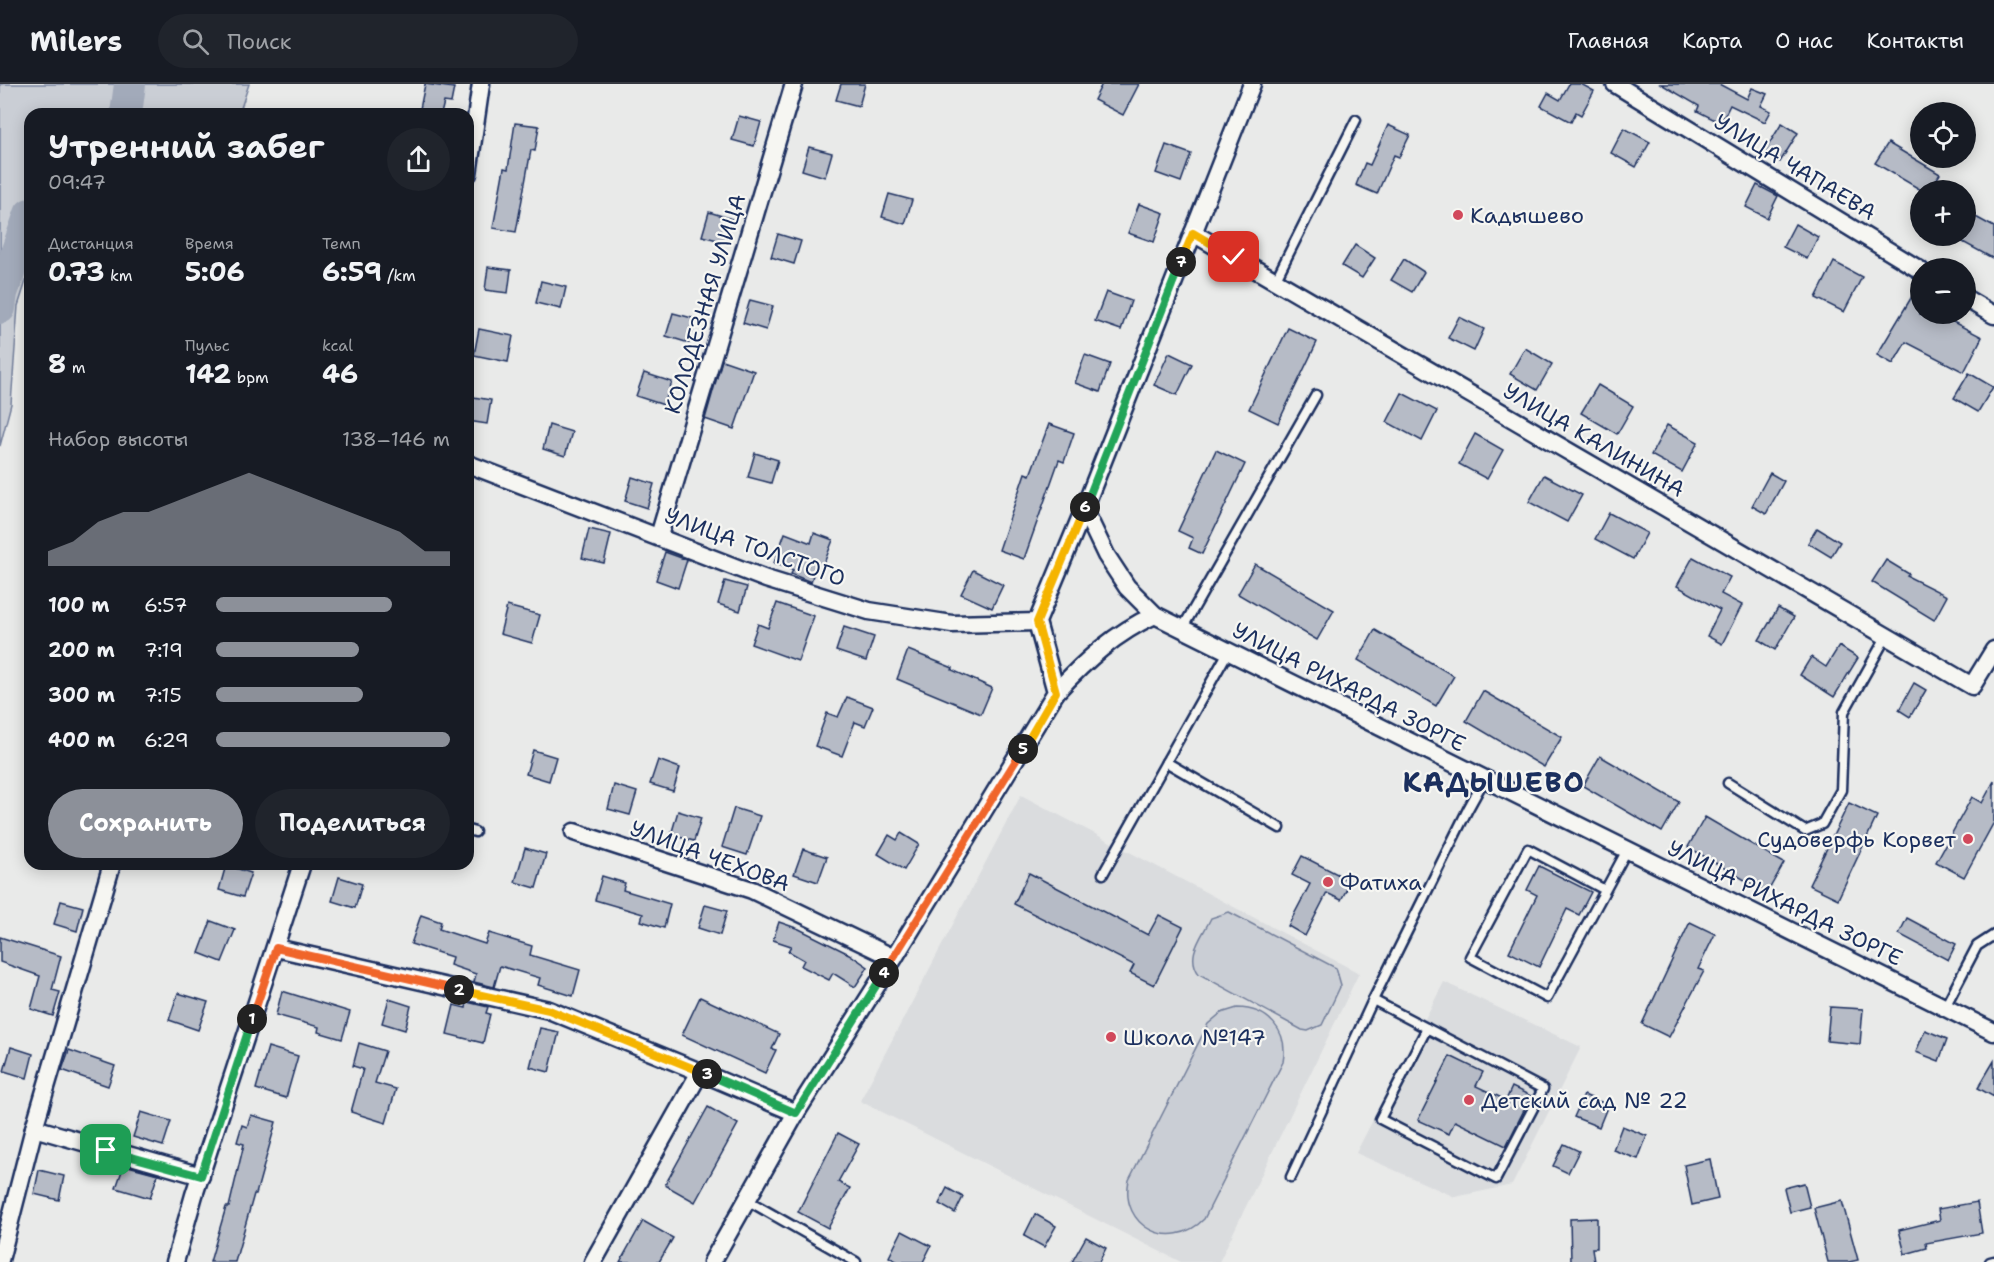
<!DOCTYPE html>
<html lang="ru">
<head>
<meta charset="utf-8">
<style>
	:root { --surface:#171b24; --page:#20242c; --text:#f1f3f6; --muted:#9ea1a6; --line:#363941; --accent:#8c9099 }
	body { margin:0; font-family:"Shantell Sans",sans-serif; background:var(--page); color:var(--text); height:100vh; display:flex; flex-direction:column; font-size:22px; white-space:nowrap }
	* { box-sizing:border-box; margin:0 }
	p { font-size:20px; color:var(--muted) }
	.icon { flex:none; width:33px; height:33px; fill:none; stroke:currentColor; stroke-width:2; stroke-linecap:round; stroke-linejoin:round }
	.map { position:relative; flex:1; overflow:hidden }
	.details { position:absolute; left:24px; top:24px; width:450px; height:762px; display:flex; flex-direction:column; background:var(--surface); border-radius:18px; box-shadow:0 3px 15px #0003 }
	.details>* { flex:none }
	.controls { position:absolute; left:1910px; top:18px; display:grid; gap:12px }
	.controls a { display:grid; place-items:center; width:66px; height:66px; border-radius:50%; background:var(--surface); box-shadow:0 3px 15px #0003; font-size:30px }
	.pin { position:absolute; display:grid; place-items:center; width:51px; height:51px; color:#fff; margin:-26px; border-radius:12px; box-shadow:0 3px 9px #0006 }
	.km { position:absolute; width:30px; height:30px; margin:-15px; border-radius:50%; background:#222; color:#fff; font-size:16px; line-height:30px; text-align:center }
	.round { display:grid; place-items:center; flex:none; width:63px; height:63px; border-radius:32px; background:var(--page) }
	.headline { display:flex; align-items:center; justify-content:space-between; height:102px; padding:0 24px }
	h1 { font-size:33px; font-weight:700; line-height:45px }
	.figures { display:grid; grid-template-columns:repeat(3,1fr); gap:9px; height:102px; padding:6px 24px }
	.figures div { display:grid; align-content:center }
	.figures b { font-size:26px; font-weight:700 }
	.figures small { font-size:16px; font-weight:400 }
	.figures p { font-size:16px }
	.chart { height:168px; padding:12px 24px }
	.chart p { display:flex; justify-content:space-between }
	.chart svg { width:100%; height:108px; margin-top:6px; fill:var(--accent); opacity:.7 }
	.primary-button { display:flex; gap:12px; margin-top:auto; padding:12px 24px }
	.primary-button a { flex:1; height:69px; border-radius:36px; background:var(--accent); color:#fff; font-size:24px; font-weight:700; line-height:69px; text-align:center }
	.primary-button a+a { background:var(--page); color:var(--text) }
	ul { padding:0 24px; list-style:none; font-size:20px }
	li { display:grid; grid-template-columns:96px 72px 1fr; align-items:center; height:45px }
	li i { height:15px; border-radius:8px; background:var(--accent) }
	header { display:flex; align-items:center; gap:36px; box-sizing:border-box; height:84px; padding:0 30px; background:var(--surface); border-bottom:2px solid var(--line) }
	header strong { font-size:28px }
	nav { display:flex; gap:33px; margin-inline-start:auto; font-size:21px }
	.search { width:420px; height:54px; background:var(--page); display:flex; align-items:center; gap:15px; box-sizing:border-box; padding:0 21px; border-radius:33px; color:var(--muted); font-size:22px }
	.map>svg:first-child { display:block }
</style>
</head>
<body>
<header>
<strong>Milers</strong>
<div class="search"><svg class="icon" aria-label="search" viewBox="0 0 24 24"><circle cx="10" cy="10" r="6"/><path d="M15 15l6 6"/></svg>Поиск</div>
<nav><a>Главная</a><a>Карта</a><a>О нас</a><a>Контакты</a></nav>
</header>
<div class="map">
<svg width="1994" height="1178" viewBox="0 0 1994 1178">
	<rect width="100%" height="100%" fill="#e9eae9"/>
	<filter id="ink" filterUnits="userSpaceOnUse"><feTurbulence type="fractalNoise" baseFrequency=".0167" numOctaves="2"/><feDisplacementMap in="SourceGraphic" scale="12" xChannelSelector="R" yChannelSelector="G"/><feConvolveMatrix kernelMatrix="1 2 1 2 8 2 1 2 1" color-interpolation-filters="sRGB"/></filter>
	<g filter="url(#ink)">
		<g fill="#dadcde">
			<path d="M1021,711L1359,889L1219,1178H1181L860,1017Z"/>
			<path d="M1444,898L1581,963L1512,1101L1455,1113L1356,1069Z"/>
		</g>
		<g fill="#caced5" stroke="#727e9a" stroke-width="1.5">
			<path d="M0,0H249L239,30H30V185L18,222L11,320L0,362Z"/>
			<path d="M1229,828L1336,884L1341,901L1322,941L1308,947L1302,946L1199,890C1185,871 1202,853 1211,834Z"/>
			<path d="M1237,924C1268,924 1289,947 1283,978L1204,1135C1171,1169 1119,1143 1129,1096L1208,940L1221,929Z"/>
		</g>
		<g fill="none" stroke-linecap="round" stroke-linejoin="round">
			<g stroke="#a2aaba" stroke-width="32">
				<path d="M126,30L130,0"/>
				<path d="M0,224L2,209L30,130"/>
			</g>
		</g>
		<g fill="#b6bbc6" stroke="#1b2f5e" stroke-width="1.5">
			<path d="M425,0L454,4L451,19L444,18L441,30H419Z"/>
			<path d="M841,0H865L859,22L836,16Z"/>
			<path d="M1102,0H1139L1123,31L1094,16Z"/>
			<path d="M1569,0H1581L1594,7L1581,31L1576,28L1571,38L1541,22L1548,9L1560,16Z"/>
			<path d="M1661,0H1719L1747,15L1752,4L1767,10L1761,22L1771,27L1765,38L1730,21L1721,39L1697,27L1699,22Z"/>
			<path d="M739,32L761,38L754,62L732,56Z"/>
			<path d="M515,39L539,42L535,67L531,66L516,148L493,144L504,84L508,85Z"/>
			<path d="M1782,39L1798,49L1780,78L1764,68Z"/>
			<path d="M1388,41L1410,51L1399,73L1394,71L1377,110L1356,101L1365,79L1370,81Z"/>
			<path d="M1624,44L1650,58L1636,83L1611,69Z"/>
			<path d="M1888,59L1940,90L1930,106H1921L1875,79Z"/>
			<path d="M1166,61L1191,70L1181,98L1156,89Z"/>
			<path d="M809,63L832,69L825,93L802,86Z"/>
			<path d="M1757,101L1778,112L1767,134L1746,123Z"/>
			<path d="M889,110L912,116L905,140L882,133Z"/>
			<path d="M1139,120L1164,129L1154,158L1128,149Z"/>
			<path d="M709,128L732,135L725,158L702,152Z"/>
			<path d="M1972,131L1994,143V175L1959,156L1961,152H1965V145Z"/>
			<path d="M1795,140L1818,153L1807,175L1783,163Z"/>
			<path d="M778,150L801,157L794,180L771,173Z"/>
			<path d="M1355,161L1375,174L1362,194L1342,182Z"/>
			<path d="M1404,175L1424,188L1412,208L1391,196Z"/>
			<path d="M1834,178L1862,193L1844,228L1816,214Z"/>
			<path d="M488,183L511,186L508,209L485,206Z"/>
			<path d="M541,197L566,203L561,225L536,219Z"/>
			<path d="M1920,199V230H1938L1982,253L1964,288L1906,258L1893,280L1877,271Z"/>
			<path d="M1106,208L1131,217L1121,246L1095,237Z"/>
			<path d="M750,216L773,222L766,246L743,239Z"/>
			<path d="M673,229L696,235L689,259L666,252Z"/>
			<path d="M1459,233L1484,245L1474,267L1448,254Z"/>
			<path d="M1288,244L1317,258L1278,339L1249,325Z"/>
			<path d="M479,245L513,252L508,278L474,271Z"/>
			<path d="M1525,264L1552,280L1537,306L1510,290Z"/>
			<path d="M1169,269L1192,280L1177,311L1154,301Z"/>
			<path d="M1085,271L1110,280L1100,308L1075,299Z"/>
			<path d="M722,276L754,287L734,345L705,335Z"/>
			<path d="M644,289L672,298L664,321L636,312Z"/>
			<path d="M1969,289L1993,303L1978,328L1954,314Z"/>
			<path d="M1598,301L1633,322L1617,350L1581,329Z"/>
			<path d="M1402,309L1437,327L1422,357L1387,338Z"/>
			<path d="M468,312L491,316L487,340L468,337Z"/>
			<path d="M1049,340L1074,349L1064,378L1059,376L1024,475L999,466L1025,389L1030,391Z"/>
			<path d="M549,341L572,348L565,372L543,365Z"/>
			<path d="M1667,341L1698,358L1682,388L1651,371Z"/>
			<path d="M1475,350L1503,366L1487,395L1459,380Z"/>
			<path d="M1216,366L1245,380L1202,470L1189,464L1193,454L1178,447Z"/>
			<path d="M755,369L778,376L771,399L748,393Z"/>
			<path d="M1770,389L1784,397L1766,430L1752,422Z"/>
			<path d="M1544,391L1582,411L1567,438L1529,418Z"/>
			<path d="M632,393L654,400L647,424L625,417Z"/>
			<path d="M1609,429L1647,449L1633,475L1595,455Z"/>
			<path d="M1817,444L1840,458L1831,473L1808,459Z"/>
			<path d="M589,445L611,450L604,479L582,474Z"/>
			<path d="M785,449L811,459L814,449L833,456L821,487L815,484L811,498L791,490L793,486L774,479Z"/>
			<path d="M665,468L687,476L678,504L656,496Z"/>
			<path d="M1693,473L1730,493L1721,510L1742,521L1722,560L1707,552L1720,526L1677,502Z"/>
			<path d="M1886,476L1909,490L1907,492L1947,512L1934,536L1872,498Z"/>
			<path d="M1255,480L1334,526L1317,556L1238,510Z"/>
			<path d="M973,486L1003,501L992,524L961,510Z"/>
			<path d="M725,497L747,503L740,527L718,520Z"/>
			<path d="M777,519L814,532L798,577L751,560L758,540L768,544Z"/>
			<path d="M507,522L540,531L532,559L500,550Z"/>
			<path d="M1778,524L1794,533L1775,566L1759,556Z"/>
			<path d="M844,543L874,553L866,577L836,567Z"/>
			<path d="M1375,546L1454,592L1436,622L1358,576Z"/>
			<path d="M1839,562L1858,574L1834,613L1800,591L1811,573L1826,583Z"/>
			<path d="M908,566L953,584L952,586L992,604L981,630L897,595Z"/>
			<path d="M1914,599L1926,606L1910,633L1899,626Z"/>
			<path d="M1483,607L1562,653L1544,683L1466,637Z"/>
			<path d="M847,613L873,623L865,642L855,638L842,672L815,662L827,629L838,633Z"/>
			<path d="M533,666L556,673L549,697L526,690Z"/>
			<path d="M1600,672L1679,718L1662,748L1583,702Z"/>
			<path d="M658,676L680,684L673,707L650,700Z"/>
			<path d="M1994,697V738L1964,793L1936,778L1972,713L1982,719Z"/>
			<path d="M614,701L637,708L630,731L608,725Z"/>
			<path d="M1849,719L1877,732L1838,815L1809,801Z"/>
			<path d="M734,724L760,732L747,771L722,763Z"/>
			<path d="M678,727L701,734L694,757L671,751Z"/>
			<path d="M1705,733L1784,779L1767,809L1688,763Z"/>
			<path d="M901,749L919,760L904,786L878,770L889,751L897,756Z"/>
			<path d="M525,764L546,770L536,804L515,798Z"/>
			<path d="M803,765L827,773L818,798L794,790Z"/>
			<path d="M1302,772L1351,797L1341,816L1327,809L1305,852L1288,842L1310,800L1292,791Z"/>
			<path d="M226,781L251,789L243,813L219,806Z"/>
			<path d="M1539,782L1591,808L1579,831L1567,825L1539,883L1509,868L1537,811L1527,806Z"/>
			<path d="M1029,789L1148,851L1159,831L1183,843L1154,901L1130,889L1134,881L1014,820Z"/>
			<path d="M602,792L625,799L623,806L670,820L664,844L641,837L643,830L595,816Z"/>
			<path d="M339,793L362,800L355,824L332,817Z"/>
			<path d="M61,817L83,823L77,847L54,840Z"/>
			<path d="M705,821L727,827L720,851L698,844Z"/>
			<path d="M421,831L441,838L439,845L485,860L489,849L532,862L530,871L580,886L573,912L538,901L540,894L500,882L494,903L474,898L476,890L450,881L452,873L411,860Z"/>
			<path d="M1907,834L1956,860L1948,876L1899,850Z"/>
			<path d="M211,837L235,846L222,878L199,869Z"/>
			<path d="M779,838L799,845L849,870L868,883L855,903L833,889L829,896L801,882L804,876L788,867L791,862L773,856Z"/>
			<path d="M1690,838L1715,850L1698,885L1704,887L1669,953L1642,940Z"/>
			<path d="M0,853L61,872L52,906L60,908L53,932L31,925L40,892L0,878Z"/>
			<path d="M282,907L350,928L342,955L318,948L319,943L276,931Z"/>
			<path d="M178,909L208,918L198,946L169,936Z"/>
			<path d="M700,913L779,950L772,965L776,966L765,989L682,951Z"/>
			<path d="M389,915L411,922L405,946L382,939Z"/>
			<path d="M467,918L488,923L486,929L490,930L483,959L447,950L454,921L466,924Z"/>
			<path d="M1830,923L1863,925L1860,960L1827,957Z"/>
			<path d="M540,944L559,948L549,988L530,983Z"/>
			<path d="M1925,946L1947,955L1939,977L1916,968Z"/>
			<path d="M359,959L385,967L375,999L396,1005L386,1039L351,1028L363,985L353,982Z"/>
			<path d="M11,963L33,970L27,994L4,987Z"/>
			<path d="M268,963L298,972L286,1014L256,1005Z"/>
			<path d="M69,966L115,982L108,1002L62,986Z"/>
			<path d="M1450,972L1483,988L1476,1002L1506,1016L1512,1003L1531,1012L1506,1062L1455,1037L1449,1050L1418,1036Z"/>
			<path d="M1994,977V1013L1978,1004Z"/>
			<path d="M1584,1011L1608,1021L1599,1043L1574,1033Z"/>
			<path d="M708,1023L738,1040L695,1118L665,1101Z"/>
			<path d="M141,1028L171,1037L163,1062L133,1053Z"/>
			<path d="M251,1031L276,1038L256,1110H254L235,1178H210L226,1123H229L244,1060L237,1058L242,1041L247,1043Z"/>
			<path d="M1622,1042L1647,1052L1638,1075L1613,1066Z"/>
			<path d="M838,1049L859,1060L838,1098L850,1104L828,1144L798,1128Z"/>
			<path d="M1564,1060L1579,1067L1568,1089L1553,1082Z"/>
			<path d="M1710,1075L1718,1115L1692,1121L1684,1081Z"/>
			<path d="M124,1081L158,1090L150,1114L116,1104Z"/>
			<path d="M39,1086L64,1092L59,1116L34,1110Z"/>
			<path d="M1804,1099L1810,1123L1790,1128L1784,1104Z"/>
			<path d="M947,1104L963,1113L955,1129L939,1120Z"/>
			<path d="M1842,1117L1858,1176L1849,1178H1828L1814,1124Z"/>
			<path d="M1977,1118L1982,1149L1926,1159L1927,1164L1905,1170L1899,1146L1940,1136L1938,1125Z"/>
			<path d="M1035,1130L1056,1142L1044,1163L1024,1152Z"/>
			<path d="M1597,1134V1164H1592L1594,1178H1571L1570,1135Z"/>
			<path d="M643,1137L673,1154L659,1178H620Z"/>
			<path d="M902,1147L931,1162L923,1178H898L889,1173Z"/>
			<path d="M1086,1153L1106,1164L1099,1178H1072Z"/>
		</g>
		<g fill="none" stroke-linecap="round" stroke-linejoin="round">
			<defs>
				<g id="lane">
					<path d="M1275,197L1356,36"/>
					<path d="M1182,545L1316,311"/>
					<path d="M1166,678L1280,744"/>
					<path d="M1728,699L1805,747L1822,740L1841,706L1844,628L1886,553"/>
					<path d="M468,746L475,748"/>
					<path d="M1103,790L1228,568"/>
					<path d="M1605,806L1528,765L1470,873L1547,914L1627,766"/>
					<path d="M1373,916L1543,1005L1496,1095L1380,1035L1427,944"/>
					<path d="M1945,923L1977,862L1994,851"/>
					<path d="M1291,1093L1373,916L1468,725L1484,696"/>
					<path d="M747,1116L856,1178"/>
					<path d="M1990,1178L1994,1177"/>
				</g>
				<g id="street">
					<path d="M1615,0L1920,186"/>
					<path d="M468,90L481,0"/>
					<path d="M1193,149L1972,602L1994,566"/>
					<path d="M1965,214L1994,231"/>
					<path d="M468,380L766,495L869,527L952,540L1037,538"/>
					<path d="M1084,425L1106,471L1127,503L1155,531L1994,948"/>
					<path d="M659,452L794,0"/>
					<path d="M1056,608C1085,577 1115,549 1155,531"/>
					<path d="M574,748L752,806L894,874"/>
					<path d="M276,864L549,926L700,988L796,1029"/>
					<path d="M34,1044L201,1092"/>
					<path d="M0,1176L34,1044L112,780"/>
					<path d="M175,1178L194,1111L302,780"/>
					<path d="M593,1178L700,988"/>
					<path d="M712,1178L796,1029L894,874L1056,608L1037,538L1084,425L1252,0"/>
				</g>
			</defs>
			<use href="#lane" stroke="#1b2f5e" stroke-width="13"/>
			<use href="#street" stroke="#1b2f5e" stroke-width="21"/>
			<use href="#lane" stroke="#f6f6f2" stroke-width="8"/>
			<use href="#street" stroke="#f6f6f2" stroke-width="16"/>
		</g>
	</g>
	<g fill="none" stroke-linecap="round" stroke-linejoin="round" filter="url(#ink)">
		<defs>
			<path id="split-1" d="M106,1066L201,1092L252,935"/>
			<path id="split-2" d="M252,935L276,864L459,906"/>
			<path id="split-3" d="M459,906L549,926L707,990"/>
			<path id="split-4" d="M707,990L796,1029L884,889"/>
			<path id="split-5" d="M884,889L1023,665"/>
			<path id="split-6" d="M1023,665L1056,608L1037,538L1085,423"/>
			<path id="split-7" d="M1085,423L1181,178"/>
			<path id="split-8" d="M1181,178L1193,149L1234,173"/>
		</defs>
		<use href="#split-1" stroke="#fff" stroke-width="12"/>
		<use href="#split-2" stroke="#fff" stroke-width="12"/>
		<use href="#split-3" stroke="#fff" stroke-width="12"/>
		<use href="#split-4" stroke="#fff" stroke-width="12"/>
		<use href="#split-5" stroke="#fff" stroke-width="12"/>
		<use href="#split-6" stroke="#fff" stroke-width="12"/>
		<use href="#split-7" stroke="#fff" stroke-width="12"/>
		<use href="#split-8" stroke="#fff" stroke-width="12"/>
		<use href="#split-1" stroke="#22a559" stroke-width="8"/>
		<use href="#split-2" stroke="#f0652b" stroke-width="8"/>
		<use href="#split-3" stroke="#f5b400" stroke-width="8"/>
		<use href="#split-4" stroke="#22a559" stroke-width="8"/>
		<use href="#split-5" stroke="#f0652b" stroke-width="8"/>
		<use href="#split-6" stroke="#f5b400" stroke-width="8"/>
		<use href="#split-7" stroke="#22a559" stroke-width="8"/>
		<use href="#split-8" stroke="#f5b400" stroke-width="8"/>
	</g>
	<g fill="#d1495b" stroke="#f6f6f2" stroke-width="2">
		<circle cx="1458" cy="131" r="6"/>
		<circle cx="1968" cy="755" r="6"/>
		<circle cx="1328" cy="798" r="6"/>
		<circle cx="1111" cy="953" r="6"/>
		<circle cx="1469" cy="1016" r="6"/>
	</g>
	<g text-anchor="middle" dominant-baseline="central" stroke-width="4.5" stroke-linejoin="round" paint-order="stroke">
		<g font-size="22" fill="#1b2f5e" stroke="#f6f6f2">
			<text transform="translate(1795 83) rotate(31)">УЛИЦА ЧАПАЕВА</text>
			<text transform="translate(705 220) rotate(-73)">КОЛОДЕЗНАЯ УЛИЦА</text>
			<text transform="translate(1594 356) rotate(30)">УЛИЦА КАЛИНИНА</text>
			<text transform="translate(755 463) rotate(20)">УЛИЦА ТОЛСТОГО</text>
			<text transform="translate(1349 603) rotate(27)">УЛИЦА РИХАРДА ЗОРГЕ</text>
			<text transform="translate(710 772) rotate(20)">УЛИЦА ЧЕХОВА</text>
			<text transform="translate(1785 819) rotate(26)">УЛИЦА РИХАРДА ЗОРГЕ</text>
		</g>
		<g font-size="22" fill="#1b2f5e" stroke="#f6f6f2" text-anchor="start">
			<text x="1470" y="131">Кадышево</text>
			<text x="1956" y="755" text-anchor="end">Судоверфь Корвет</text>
			<text x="1340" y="798">Фатиха</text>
			<text x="1123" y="953">Школа №147</text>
			<text x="1481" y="1016">Детский сад № 22</text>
		</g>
		<g font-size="28" font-weight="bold" letter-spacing="1.5" fill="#1b2f5e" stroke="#f6f6f2">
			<text x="1494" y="698">КАДЫШЕВО</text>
		</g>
	</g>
</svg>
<div class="controls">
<a><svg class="icon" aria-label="locate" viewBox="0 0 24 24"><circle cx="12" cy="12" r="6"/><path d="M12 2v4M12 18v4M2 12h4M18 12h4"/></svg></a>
<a>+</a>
<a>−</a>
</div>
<div class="pin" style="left:106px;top:1066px;background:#1e9e55"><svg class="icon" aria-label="arrive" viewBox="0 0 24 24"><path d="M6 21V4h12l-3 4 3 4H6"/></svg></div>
<div class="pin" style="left:1234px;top:173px;background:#d93025"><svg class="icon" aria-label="check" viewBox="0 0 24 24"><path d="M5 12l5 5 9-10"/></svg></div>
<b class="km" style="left:252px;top:935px">1</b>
<b class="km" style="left:459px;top:906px">2</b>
<b class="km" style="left:707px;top:990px">3</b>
<b class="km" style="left:884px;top:889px">4</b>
<b class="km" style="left:1023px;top:665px">5</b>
<b class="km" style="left:1085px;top:423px">6</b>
<b class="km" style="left:1181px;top:178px">7</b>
<section class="details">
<div class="headline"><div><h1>Утренний забег</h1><p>09:47</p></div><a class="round"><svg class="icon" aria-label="share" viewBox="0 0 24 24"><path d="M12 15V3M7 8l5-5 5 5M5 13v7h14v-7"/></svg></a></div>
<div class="figures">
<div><p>Дистанция</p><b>0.73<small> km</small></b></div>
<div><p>Время</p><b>5:06</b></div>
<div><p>Темп</p><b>6:59<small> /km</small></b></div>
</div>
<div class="figures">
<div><b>8<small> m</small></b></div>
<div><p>Пульс</p><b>142<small> bpm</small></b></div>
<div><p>kcal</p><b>46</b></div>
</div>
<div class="chart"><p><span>Набор высоты</span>138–146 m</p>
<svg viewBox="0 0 160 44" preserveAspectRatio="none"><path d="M0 44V38L10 34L20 26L30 22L40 22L50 18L60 14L70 10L80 6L90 10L100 14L110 18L120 22L130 26L140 30L150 38L160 38V44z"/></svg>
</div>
<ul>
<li><b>100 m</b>6:57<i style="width:75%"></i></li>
<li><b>200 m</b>7:19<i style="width:61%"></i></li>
<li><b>300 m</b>7:15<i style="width:63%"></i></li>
<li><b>400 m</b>6:29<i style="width:100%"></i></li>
</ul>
<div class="primary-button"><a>Сохранить</a><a>Поделиться</a></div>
</section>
</div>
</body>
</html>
